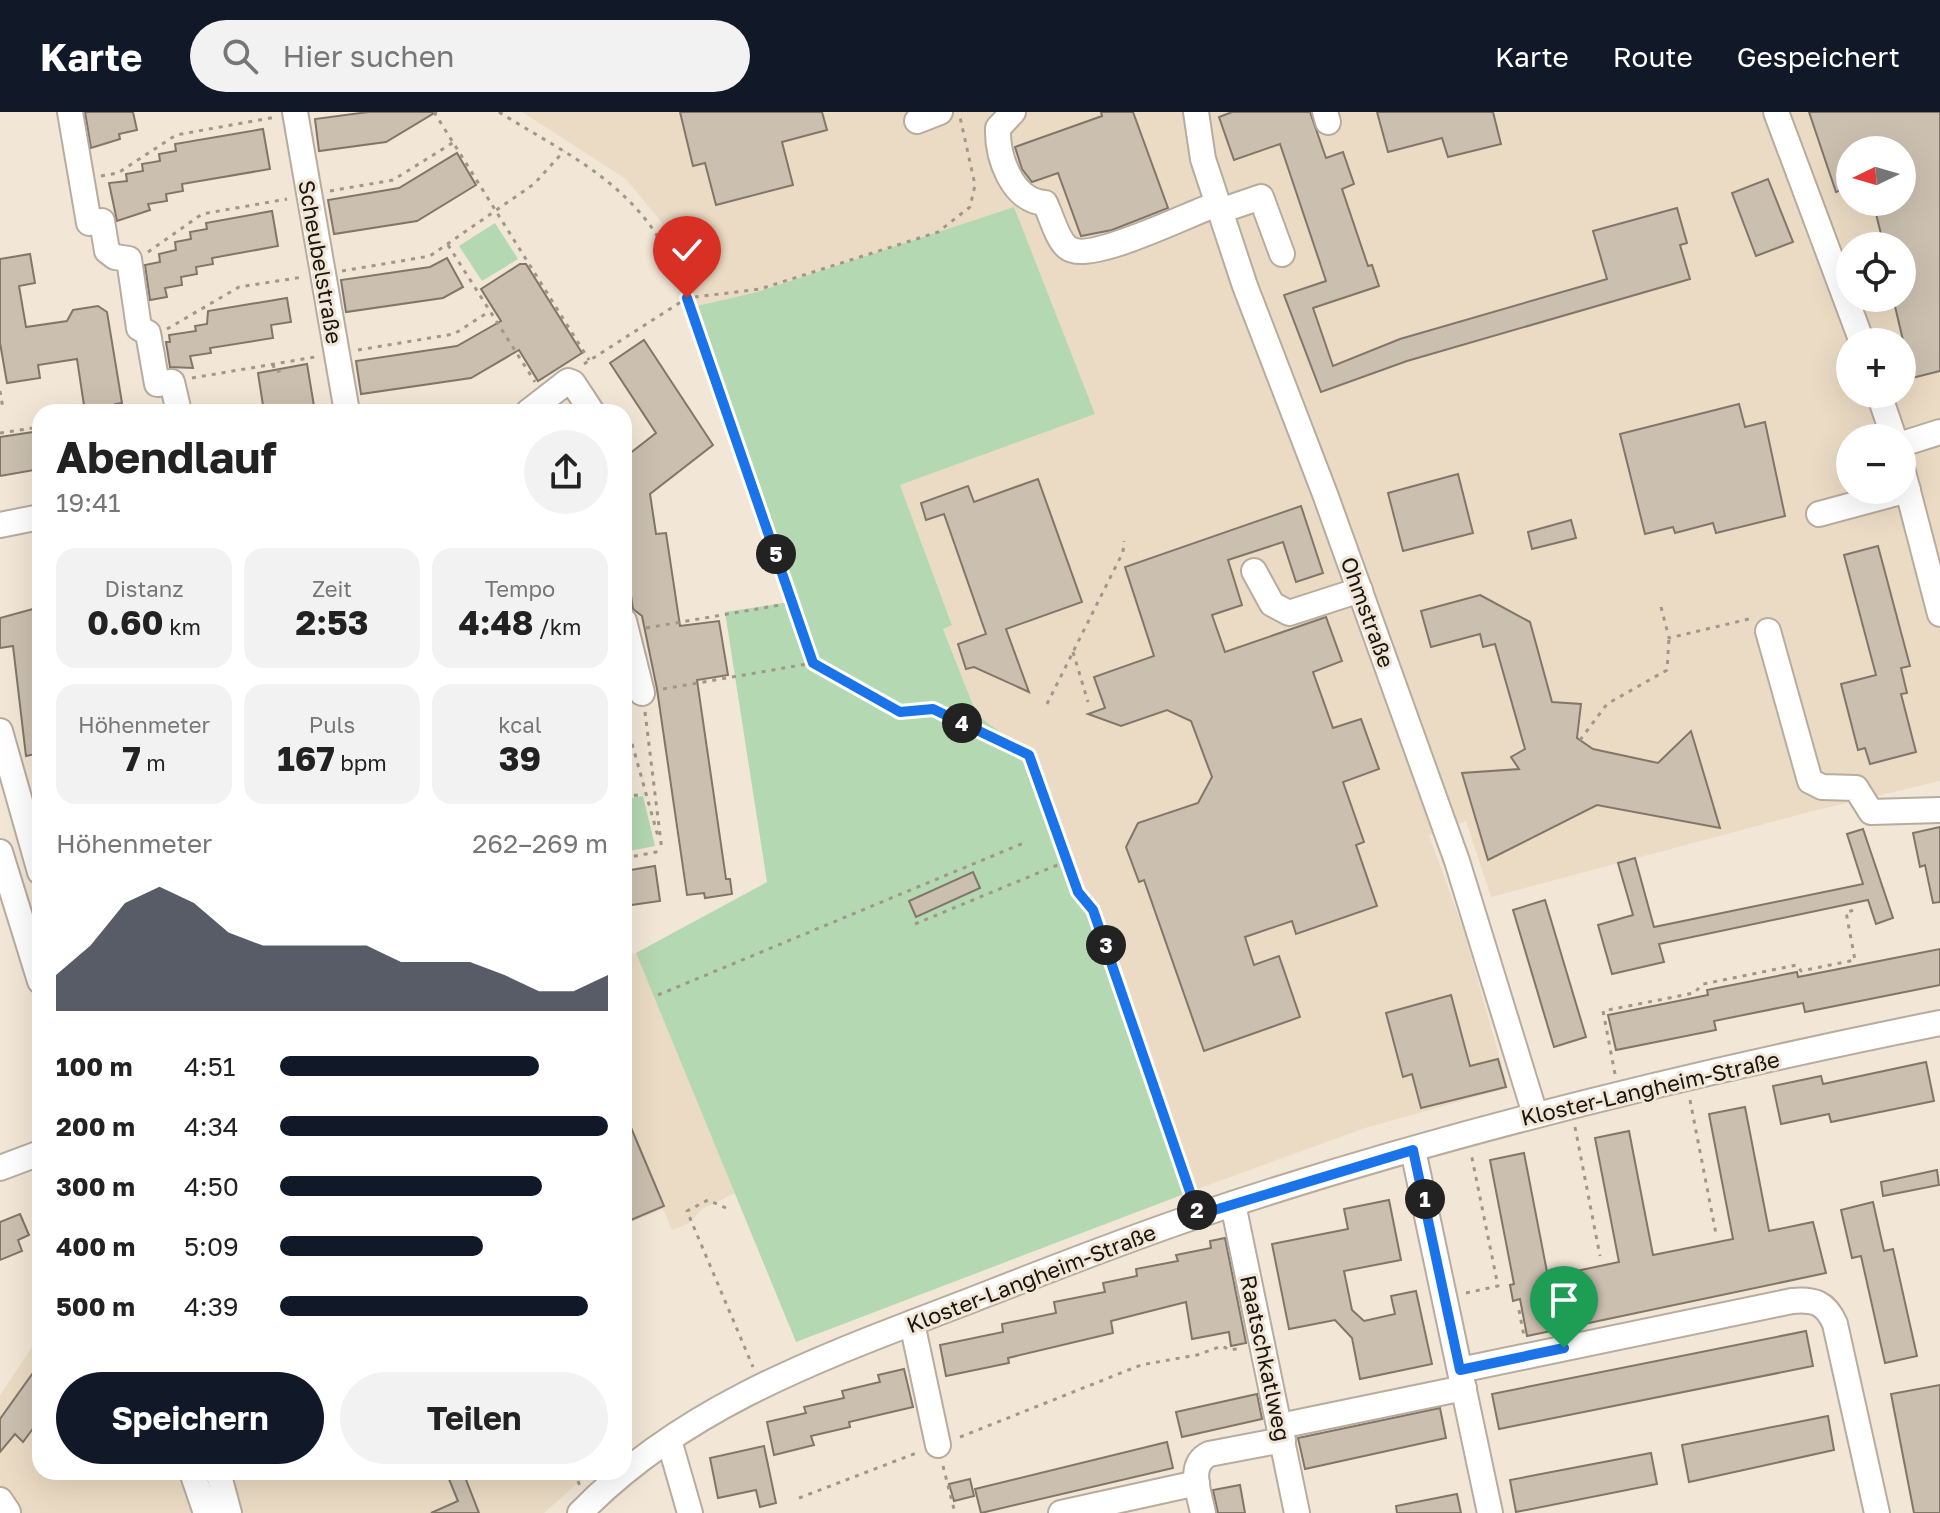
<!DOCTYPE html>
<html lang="de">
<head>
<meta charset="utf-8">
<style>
	:root { --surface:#fff; --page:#f2f2f2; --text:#222; --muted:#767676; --accent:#111827 }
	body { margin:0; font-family:"Golos Text",sans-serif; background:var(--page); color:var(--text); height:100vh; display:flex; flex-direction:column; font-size:30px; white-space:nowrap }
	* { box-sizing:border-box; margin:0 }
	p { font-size:26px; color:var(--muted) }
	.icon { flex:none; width:44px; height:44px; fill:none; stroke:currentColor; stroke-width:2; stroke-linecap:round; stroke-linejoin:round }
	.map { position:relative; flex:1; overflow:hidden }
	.panel { position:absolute; left:32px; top:292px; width:600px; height:1076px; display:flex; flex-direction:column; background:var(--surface); border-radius:24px; box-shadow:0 8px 32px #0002 }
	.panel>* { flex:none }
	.needle { width:52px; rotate:265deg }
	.fabs { position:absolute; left:1836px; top:24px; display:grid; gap:16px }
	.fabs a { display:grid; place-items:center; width:80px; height:80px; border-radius:50%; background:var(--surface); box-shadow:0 8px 32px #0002; font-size:40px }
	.pin { position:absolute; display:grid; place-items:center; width:68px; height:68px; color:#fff; margin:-82px -34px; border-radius:50% 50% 50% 0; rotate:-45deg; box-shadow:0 0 8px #0007 }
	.pin .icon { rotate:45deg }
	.km { position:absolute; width:40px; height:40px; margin:-20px; border-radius:50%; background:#222; color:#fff; font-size:22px; line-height:40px; text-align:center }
	.round { display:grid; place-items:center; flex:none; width:84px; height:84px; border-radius:42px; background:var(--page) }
	.summary { display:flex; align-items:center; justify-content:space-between; height:136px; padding:0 24px }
	h1 { font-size:44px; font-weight:700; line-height:60px }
	.stats { display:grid; grid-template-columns:repeat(3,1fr); gap:12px; height:136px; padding:8px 24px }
	.stats div { display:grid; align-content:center; border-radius:20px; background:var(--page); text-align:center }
	.stats b { font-size:34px; font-weight:700 }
	.stats small { font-size:22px; font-weight:400 }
	.stats p { font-size:22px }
	.chart { height:224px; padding:16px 24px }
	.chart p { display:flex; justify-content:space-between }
	.chart svg { width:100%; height:144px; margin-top:8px; fill:var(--accent); opacity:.7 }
	.primary-button { display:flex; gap:16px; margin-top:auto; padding:16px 24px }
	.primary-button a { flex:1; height:92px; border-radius:48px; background:var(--accent); color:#fff; font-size:32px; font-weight:700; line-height:92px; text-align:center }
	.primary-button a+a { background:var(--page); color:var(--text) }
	ul { padding:0 24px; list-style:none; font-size:26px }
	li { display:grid; grid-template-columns:128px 96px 1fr; align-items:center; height:60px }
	li i { height:20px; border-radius:10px; background:var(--accent) }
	header { display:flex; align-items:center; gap:48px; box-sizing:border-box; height:112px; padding:0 40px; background:var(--accent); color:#fff }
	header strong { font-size:38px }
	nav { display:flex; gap:44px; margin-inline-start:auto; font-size:28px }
	.search { width:560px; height:72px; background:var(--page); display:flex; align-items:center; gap:20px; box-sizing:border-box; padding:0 28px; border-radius:44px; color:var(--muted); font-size:30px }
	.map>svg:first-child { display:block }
</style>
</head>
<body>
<header>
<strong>Karte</strong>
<div class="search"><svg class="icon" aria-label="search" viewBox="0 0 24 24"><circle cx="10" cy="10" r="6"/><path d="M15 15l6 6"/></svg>Hier suchen</div>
<nav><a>Karte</a><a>Route</a><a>Gespeichert</a></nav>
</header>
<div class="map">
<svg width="1940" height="1401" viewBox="0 0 1940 1401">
	<rect width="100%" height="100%" fill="#f2e6d6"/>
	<g fill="#ebdbc4" fill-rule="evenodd">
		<path d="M522,0H1940V669L1813,699L1491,785L1466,709L1429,723L1465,822L1508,976L1365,1016L1192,1079L1036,646L977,603L943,516L952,512L900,373L1095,302L1014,96L757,180L697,194L662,111L626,67ZM1850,38H1902V90H1850ZM1850,134H1902V186H1850ZM1850,230H1902V282H1850ZM1850,326H1902V378H1850Z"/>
		<path d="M636,841L735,1081L702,1097L688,1112L672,1118L663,1097L624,1113V845Z"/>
		<path d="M40,1223V1360H590L544,1401H0V1283Z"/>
	</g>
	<g fill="#b4d8b2">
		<path d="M1014,95L1095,302L900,373L952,513L943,517L977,603L1036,646L1192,1079L796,1230L636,841L767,770L725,500L796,489L746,352L697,194L757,180Z"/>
		<path d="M495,111L518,147L482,169L459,134Z"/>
		<path d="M643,684L655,734L624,740V687Z"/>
	</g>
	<g fill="#cbc0b0" stroke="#817668" stroke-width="2">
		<path d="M85,0H133L137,18L119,22L120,27L91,36Z"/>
		<path d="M368,0H436L386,30L319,39L315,7Z"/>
		<path d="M680,0H822L827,18L782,30L793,73L716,93L705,51L693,54Z"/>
		<path d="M1101,0H1133L1168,96L1112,118L1081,124L1058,61L1032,70L1022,57L1015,35L1102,4Z"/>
		<path d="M1232,0H1310L1326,46L1343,40L1354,72L1342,77L1368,154L1372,153L1379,174L1313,196L1333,254L1400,227L1607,167L1593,119L1677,96L1687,131L1680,133L1690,167L1407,249L1321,280L1284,183L1326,169L1280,32L1234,48L1219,5Z"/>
		<path d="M1377,0H1493L1501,32L1448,45L1442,26L1388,40Z"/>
		<path d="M1809,0H1940V259L1912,266L1893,186H1902V134H1884L1873,90H1902V38H1850V75L1836,80Z"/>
		<path d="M263,17L270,57L182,72L183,79L166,82L167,89L148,92L150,98L117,109L109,71L127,69L126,62L143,59L142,52L160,49L159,42L176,39L175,32Z"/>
		<path d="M457,41L476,73L417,109L334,122L328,88L399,76Z"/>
		<path d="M1768,67L1793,130L1756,144L1732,81Z"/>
		<path d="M272,99L278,134L212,146L213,152L196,155L197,162L181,165L182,173L165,176L167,185L150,188L145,153L160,150L159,142L176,138L175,130L191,127L190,120L207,117L206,111Z"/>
		<path d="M30,142L35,171L19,174L26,215L67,209L73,198L98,194L107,200L122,291L115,292L116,300H85L77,247L38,253L40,266L7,271L0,231V147Z"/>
		<path d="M447,146L463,175L443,186L346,200L341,168L430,155Z"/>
		<path d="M520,152H526L582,241L538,269L519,238L471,266L361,282L356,249L457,234L501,209L481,177Z"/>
		<path d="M287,186L291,210L271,213L273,226L210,236L211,241L190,244L193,256L170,255L166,230H170L169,223L196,219L195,214L207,212L208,199Z"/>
		<path d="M644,228L713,333L650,382L656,422L666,421L680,514L719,509L728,563L697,568L726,767H730L732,782L705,786L704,781L687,783L657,577L642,504L633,497L624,439V346L656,321L610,251Z"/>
		<path d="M307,252L315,300H264L258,261Z"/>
		<path d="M1739,292L1745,315L1765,310L1785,404L1716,421L1713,411L1675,421L1673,415L1645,422L1620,322Z"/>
		<path d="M40,319V357L0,364V325Z"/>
		<path d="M1458,362L1473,421L1403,439L1388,381Z"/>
		<path d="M1038,367L1082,490L1006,517L1029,580L974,555L966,557L958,532L986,522L944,402L926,408L921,391L968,374L974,390Z"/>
		<path d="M1301,394L1323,461L1296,470L1283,430L1228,448L1242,493L1212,503L1225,540L1326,505L1342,549L1313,560L1333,616L1361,607L1379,657L1343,670L1364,730L1356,733L1377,794L1296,822L1292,809L1245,825L1254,853L1279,844L1300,905L1204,939L1144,768L1139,770L1126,735L1138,711L1198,691L1212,665L1191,609L1167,598L1121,614L1088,602L1105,596L1094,565L1154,544L1125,455Z"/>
		<path d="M1571,408L1576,426L1532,437L1528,420Z"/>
		<path d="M1878,434L1910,554L1901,556L1907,581L1901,582L1916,640L1870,652L1865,636L1858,638L1841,572L1876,563L1844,443Z"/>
		<path d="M1480,483L1530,510L1552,590L1581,592L1577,626L1593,637L1658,651L1691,619L1720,716L1597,693L1488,748L1462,661L1519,657L1511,645L1525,637L1495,532L1483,535L1480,522L1431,535L1421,499Z"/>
		<path d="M40,495V641L26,644L13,534L0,536V506Z"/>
		<path d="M1940,715V790L1933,791L1925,753L1920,755L1913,721Z"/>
		<path d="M1863,717L1893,806L1876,812L1868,788L1659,832L1664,850L1612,862L1598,813L1633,803L1618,751L1635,746L1654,815L1863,772L1847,722Z"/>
		<path d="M655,754L660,789L624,794V759Z"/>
		<path d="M973,760L980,776L916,805L909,789Z"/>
		<path d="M1545,788L1586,925L1554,935L1513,798Z"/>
		<path d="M1940,837V873L1805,900L1803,891L1788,894L1714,909L1716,918L1616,938L1608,903L1708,883L1707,878L1797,860L1798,865Z"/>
		<path d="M1451,883L1470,954L1498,947L1506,975L1421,996L1412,962L1403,965L1386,901Z"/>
		<path d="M1926,950L1934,989L1831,1010L1829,1002L1781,1012L1773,974L1821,964L1823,972Z"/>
		<path d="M1745,995L1769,1119L1813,1110L1826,1161L1527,1224L1520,1187L1513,1189L1510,1173L1514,1172L1490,1048L1524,1041L1548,1165L1619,1150L1595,1026L1629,1019L1653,1143L1733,1127L1709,1002Z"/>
		<path d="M624,999L664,1094L624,1111Z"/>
		<path d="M1937,1058L1939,1073L1883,1084L1881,1070Z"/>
		<path d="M1389,1088L1401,1148L1344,1159L1352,1198L1364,1209L1395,1202L1391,1184L1416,1179L1432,1252L1360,1267L1352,1226L1335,1208L1289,1217L1272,1132L1348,1117L1344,1097Z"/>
		<path d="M1873,1090L1884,1139L1893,1137L1917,1244L1885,1251L1861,1144L1852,1146L1841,1098Z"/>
		<path d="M20,1102L29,1123L18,1128L22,1139L0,1148V1110Z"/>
		<path d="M1225,1126L1246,1231L1231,1234L1229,1220L1192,1227L1186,1190L1111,1209L1113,1221L1008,1246L1009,1251L946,1264L940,1233L1003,1220L1002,1212L1056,1201L1054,1190L1105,1180L1103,1171L1137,1164L1136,1157L1178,1149L1176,1143L1211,1136L1210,1129Z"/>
		<path d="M1806,1219L1813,1254L1499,1317L1492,1282Z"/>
		<path d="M40,1251V1307L23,1330L15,1322L0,1340V1307Z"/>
		<path d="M904,1257L913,1295L849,1310L850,1315L811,1324L814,1333L774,1343L767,1310L806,1301L804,1295L844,1286L842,1279L880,1270L878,1263Z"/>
		<path d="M1940,1273V1401H1914L1891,1282Z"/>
		<path d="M1257,1282L1262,1307L1182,1325L1176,1300Z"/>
		<path d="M1440,1296L1446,1326L1305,1357L1298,1326Z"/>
		<path d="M1828,1304L1834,1338L1689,1370L1682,1333Z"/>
		<path d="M1167,1330L1173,1356L981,1401L975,1377Z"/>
		<path d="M764,1334L776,1391L760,1395L756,1378L718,1386L710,1346Z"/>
		<path d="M1651,1341L1657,1372L1516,1400L1510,1368Z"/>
		<path d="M446,1360H463L479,1401H431L458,1389Z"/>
		<path d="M970,1367L974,1384L954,1389L949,1372Z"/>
		<path d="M1240,1373L1245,1401H1218L1213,1378Z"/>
		<path d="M1457,1382L1461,1401H1397L1396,1394Z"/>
	</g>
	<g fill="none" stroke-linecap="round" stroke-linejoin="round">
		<defs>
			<g id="minor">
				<path d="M70,0L89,111L102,109L107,139L115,145L129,147L139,216L148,221L157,272L172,270L179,300"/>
				<path d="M295,0L347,300"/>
				<path d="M1013,0L998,16C997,45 1012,89 1045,91C1051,103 1057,127 1067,135C1088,154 1191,100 1218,92"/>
				<path d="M1196,0L1203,47L1245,174L1325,382L1457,749L1535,1002"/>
				<path d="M1325,0L1328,10"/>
				<path d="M1776,0L1862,230"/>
				<path d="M917,9L940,0"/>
				<path d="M1220,99L1261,85L1282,142"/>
				<path d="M1879,282L1894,326"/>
				<path d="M528,300L568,269L573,271L592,300"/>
				<path d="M1902,332L1940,320"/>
				<path d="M1902,356L1940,502"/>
				<path d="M1819,402L1908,378"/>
				<path d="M0,413L40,405"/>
				<path d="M1254,459L1272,492L1289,501L1360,478"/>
				<path d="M624,509L642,581"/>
				<path d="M1768,519L1810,669L1822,675L1856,676L1871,700L1940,698"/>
				<path d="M0,619L40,760"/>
				<path d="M0,740L40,869"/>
				<path d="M1413,1038L1490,1401"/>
				<path d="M0,1056L40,1041"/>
				<path d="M1233,1092L1297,1401"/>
				<path d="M912,1211L938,1333"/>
				<path d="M1460,1258L1792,1189C1815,1187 1826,1191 1835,1212L1877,1401"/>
				<path d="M1280,1314L1464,1276"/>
				<path d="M669,1328L690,1401"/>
				<path d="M192,1360L206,1401"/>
				<path d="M218,1360L229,1401"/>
				<path d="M0,1388L8,1400"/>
				<path d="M580,1401C687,1291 829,1243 969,1189C1046,1159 1124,1128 1202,1102C1443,1021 1691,961 1940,911"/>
				<path d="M1061,1401L1197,1371"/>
				<path d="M1203,1401C1199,1380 1187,1353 1209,1342L1283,1328"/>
			</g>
		</defs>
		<use href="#minor" stroke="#b7ac9d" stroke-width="28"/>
		<g stroke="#a0978b" stroke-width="3" stroke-dasharray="4 6" stroke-linecap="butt">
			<path d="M434,0L589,248"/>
			<path d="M499,0C546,30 594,52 633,93C683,145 701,226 723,292C753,378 783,465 813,551L900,600L933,597L1029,643L1078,780L1093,798L1192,1082"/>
			<path d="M101,64L118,61L176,23L276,5"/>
			<path d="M330,79L393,68L454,30"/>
			<path d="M448,133L535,270"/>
			<path d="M148,140L202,102L287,87"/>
			<path d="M342,159L430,144L534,72L564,39"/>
			<path d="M167,217L239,175L303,165"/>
			<path d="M358,238L454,222L490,199"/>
			<path d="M273,252L275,260L283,258"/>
			<path d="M584,252L687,186L760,177L938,120L970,95L975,73L960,5"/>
			<path d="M192,266L315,245"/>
			<path d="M0,279L3,297"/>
			<path d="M0,321L40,315"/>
			<path d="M1661,495L1669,526L1749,507"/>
			<path d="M646,516L792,491"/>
			<path d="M1073,540L1088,590"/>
			<path d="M663,577L813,551"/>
			<path d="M1047,592L1123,440L1124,429"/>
			<path d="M645,600L662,739"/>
			<path d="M624,603L659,728"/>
			<path d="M1580,628L1607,592L1667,558L1669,526"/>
			<path d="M624,685L644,682"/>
			<path d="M624,746L662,739"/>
			<path d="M915,812L1067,749"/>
			<path d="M624,816L627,814"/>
			<path d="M658,883L1026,730"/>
			<path d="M1615,962L1603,899L1694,881L1703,872L1797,853L1801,859L1855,848L1846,800L1859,797"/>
			<path d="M1690,988L1716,1122"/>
			<path d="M1575,1015L1600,1144"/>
			<path d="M726,1096L708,1088L687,1099L753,1255"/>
			<path d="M1466,1181L1498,1174L1471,1041"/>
			<path d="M1519,1198L1524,1224"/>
			<path d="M960,1325L1141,1253L1197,1243L1222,1234L1230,1238L1242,1236"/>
			<path d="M943,1354L955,1401"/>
			<path d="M574,1360L580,1374"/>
			<path d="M799,1386L919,1340"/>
		</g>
		<use href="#minor" stroke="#fff" stroke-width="24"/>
	</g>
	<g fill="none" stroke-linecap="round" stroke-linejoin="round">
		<defs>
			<path id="route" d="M687,186L813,551L900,600L933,597L1029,643L1078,780L1093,798L1198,1103L1413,1038L1460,1258L1564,1236"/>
		</defs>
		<use href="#route" stroke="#fff" stroke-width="16"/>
		<use href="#route" stroke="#1a73e8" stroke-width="10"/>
	</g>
	<g text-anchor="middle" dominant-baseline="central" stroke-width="6" stroke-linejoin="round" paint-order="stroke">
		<g font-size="22" fill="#19150f" stroke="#f2e6d6">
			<text transform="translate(321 150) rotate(80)">Scheubelstraße</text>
			<text transform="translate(1368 500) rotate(70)">Ohmstraße</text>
			<text transform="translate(1650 976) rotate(-13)">Kloster-Langheim-Straße</text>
			<text transform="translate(1031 1166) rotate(-21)">Kloster-Langheim-Straße</text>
			<text transform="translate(1266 1246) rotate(78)">Raatschkatlweg</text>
		</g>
	</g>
</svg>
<div class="fabs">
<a><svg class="needle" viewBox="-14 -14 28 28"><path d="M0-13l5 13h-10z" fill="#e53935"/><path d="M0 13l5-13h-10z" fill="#767676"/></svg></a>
<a><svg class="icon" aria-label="locate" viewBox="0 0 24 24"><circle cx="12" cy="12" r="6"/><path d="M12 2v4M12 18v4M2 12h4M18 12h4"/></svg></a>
<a>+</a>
<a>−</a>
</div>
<div class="pin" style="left:1564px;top:1236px;background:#1e9e55"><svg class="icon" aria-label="arrive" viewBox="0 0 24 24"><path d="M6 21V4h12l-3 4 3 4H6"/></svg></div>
<div class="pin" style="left:687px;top:186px;background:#d93025"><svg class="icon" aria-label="check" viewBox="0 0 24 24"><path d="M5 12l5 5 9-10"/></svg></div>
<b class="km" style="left:1425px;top:1087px">1</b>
<b class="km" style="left:1197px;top:1098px">2</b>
<b class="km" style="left:1106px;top:833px">3</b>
<b class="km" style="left:962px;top:611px">4</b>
<b class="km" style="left:776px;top:442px">5</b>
<section class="panel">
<div class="summary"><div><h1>Abendlauf</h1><p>19:41</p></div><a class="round"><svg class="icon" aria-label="share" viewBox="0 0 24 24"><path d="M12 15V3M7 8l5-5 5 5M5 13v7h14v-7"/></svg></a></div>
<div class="stats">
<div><p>Distanz</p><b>0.60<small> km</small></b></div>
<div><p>Zeit</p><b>2:53</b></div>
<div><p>Tempo</p><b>4:48<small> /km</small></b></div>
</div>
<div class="stats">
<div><p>Höhenmeter</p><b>7<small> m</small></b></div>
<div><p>Puls</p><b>167<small> bpm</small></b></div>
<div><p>kcal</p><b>39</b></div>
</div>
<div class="chart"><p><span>Höhenmeter</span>262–269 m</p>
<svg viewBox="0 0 160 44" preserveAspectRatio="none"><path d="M0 44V33L10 24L20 11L30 6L40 11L50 20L60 24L70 24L80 24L90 24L100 29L110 29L120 29L130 33L140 38L150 38L160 33V44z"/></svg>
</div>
<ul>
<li><b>100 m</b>4:51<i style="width:79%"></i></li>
<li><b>200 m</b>4:34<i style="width:100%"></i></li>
<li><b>300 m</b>4:50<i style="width:80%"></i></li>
<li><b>400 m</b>5:09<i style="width:62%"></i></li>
<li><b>500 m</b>4:39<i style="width:94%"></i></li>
</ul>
<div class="primary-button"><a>Speichern</a><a>Teilen</a></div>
</section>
</div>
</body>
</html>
